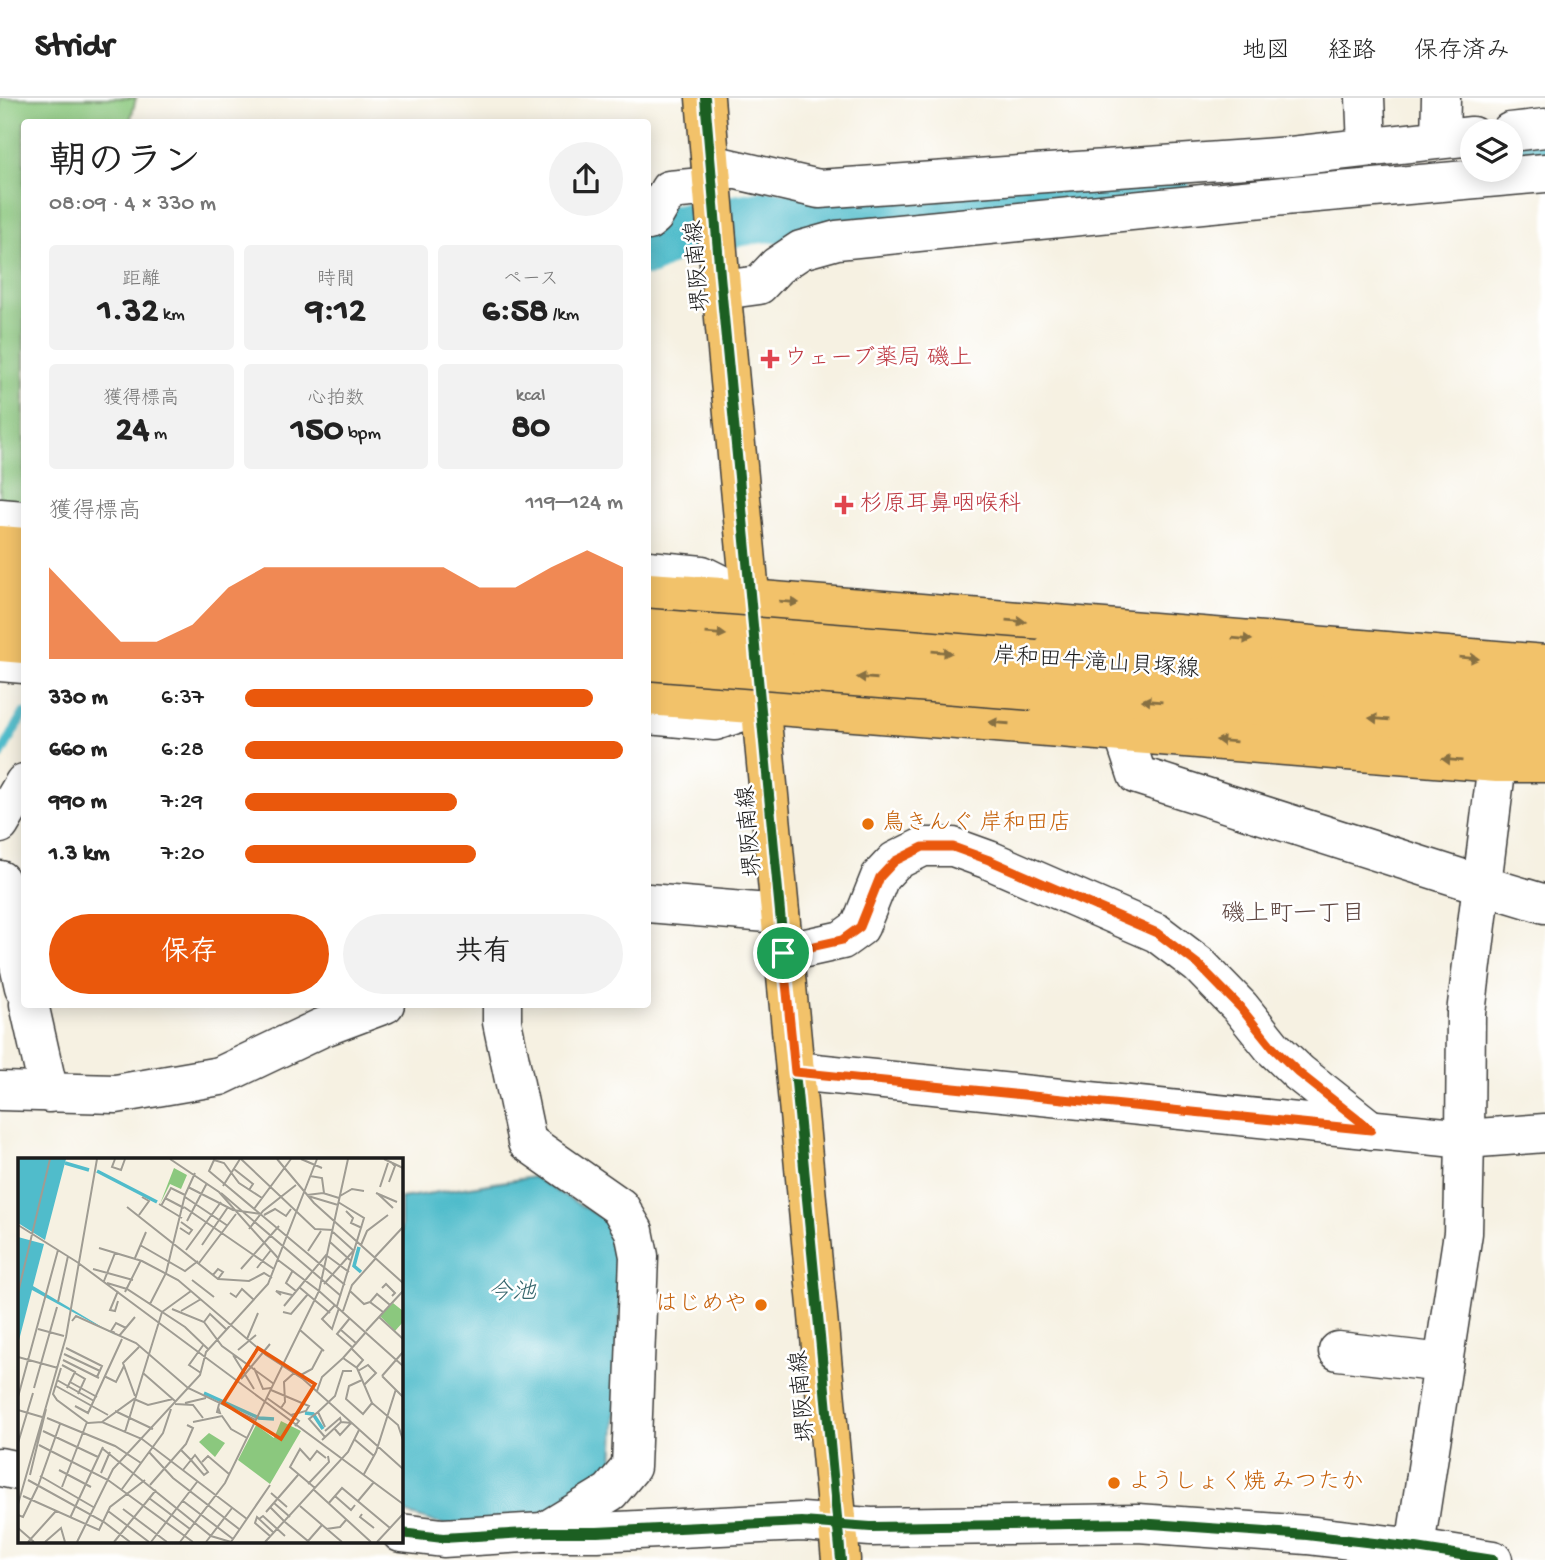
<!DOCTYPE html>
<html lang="ja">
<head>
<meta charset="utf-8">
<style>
	:root { --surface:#fff; --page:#f2f2f2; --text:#222; --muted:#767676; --line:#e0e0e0; --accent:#ea580c }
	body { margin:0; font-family:"Gochi Hand","Klee One",sans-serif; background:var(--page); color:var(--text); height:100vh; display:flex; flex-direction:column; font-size:26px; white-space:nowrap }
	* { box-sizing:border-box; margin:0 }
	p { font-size:23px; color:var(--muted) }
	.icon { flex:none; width:38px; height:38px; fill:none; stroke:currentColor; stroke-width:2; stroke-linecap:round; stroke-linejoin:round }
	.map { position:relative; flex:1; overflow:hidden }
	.sheet { position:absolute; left:21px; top:21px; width:630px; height:889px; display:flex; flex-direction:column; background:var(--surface); border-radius:7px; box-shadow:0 4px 18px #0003 }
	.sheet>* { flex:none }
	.fabs { position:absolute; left:1460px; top:21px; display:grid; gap:14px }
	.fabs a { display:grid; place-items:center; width:63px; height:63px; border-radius:50%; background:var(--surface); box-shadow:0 4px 18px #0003; font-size:35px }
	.pin { position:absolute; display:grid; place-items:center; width:60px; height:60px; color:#fff; margin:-30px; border:4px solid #fff; border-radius:50%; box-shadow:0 2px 7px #0007 }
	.round { display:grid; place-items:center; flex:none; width:74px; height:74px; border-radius:37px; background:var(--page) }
	.overview { display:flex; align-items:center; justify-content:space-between; height:119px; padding:0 28px }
	h1 { font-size:38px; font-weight:700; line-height:52px }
	.metrics { display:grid; grid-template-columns:repeat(3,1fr); gap:10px; height:119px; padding:7px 28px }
	.metrics div { display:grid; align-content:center; border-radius:7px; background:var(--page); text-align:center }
	.metrics b { font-size:35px; font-weight:700 }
	.metrics small { font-size:19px; font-weight:400 }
	.metrics p { font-size:19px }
	.chart { height:196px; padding:14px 28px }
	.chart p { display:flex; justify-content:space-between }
	.chart svg { width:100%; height:126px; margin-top:7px; fill:var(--accent); opacity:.7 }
	.cta { display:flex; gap:14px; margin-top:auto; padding:14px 28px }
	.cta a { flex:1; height:80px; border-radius:42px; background:var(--accent); color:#fff; font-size:28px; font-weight:700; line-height:80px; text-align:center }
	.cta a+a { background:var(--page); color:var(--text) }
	ul { padding:0 28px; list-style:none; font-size:23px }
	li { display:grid; grid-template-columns:112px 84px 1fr; align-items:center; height:52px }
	li i { height:18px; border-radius:9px; background:var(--accent) }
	header { display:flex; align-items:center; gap:42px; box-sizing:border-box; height:98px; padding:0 35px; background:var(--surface); border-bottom:2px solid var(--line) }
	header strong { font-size:33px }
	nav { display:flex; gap:38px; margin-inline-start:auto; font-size:24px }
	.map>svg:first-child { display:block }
</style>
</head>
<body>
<header>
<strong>Stridr</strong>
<nav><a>地図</a><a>経路</a><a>保存済み</a></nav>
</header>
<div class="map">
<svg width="1545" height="1462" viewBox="0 0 1545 1462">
	<rect width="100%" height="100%" fill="#fff"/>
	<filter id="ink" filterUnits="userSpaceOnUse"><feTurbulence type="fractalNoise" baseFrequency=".0143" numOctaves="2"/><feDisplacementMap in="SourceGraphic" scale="14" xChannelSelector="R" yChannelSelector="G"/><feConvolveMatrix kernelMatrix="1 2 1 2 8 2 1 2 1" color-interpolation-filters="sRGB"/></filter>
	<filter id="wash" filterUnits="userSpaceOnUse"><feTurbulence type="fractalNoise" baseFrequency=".00686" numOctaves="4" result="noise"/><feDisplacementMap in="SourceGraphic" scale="28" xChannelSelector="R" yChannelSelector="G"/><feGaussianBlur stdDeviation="1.57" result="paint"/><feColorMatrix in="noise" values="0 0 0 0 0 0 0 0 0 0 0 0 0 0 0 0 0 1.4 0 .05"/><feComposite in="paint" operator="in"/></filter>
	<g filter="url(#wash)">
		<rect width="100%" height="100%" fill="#f6f1e2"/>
		<path fill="#8bc87e" stroke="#54724d" stroke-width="2" d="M0,0H136L130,24H24V413L0,412Z"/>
		<path fill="#50bccb" stroke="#366c74" stroke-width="2" d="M533,1079L617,1129L624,1149L613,1368L539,1422L444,1427L401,1414V1100Z"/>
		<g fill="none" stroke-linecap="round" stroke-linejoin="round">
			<path stroke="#50bccb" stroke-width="9" d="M0,658L24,615"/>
			<g stroke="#50bccb" stroke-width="52">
				<path d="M1510,59L1545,55"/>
				<path d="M648,152L679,132L766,118L805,123L1164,91"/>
			</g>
		</g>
	</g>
	<g filter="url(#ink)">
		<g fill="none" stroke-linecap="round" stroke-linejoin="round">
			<defs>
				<g id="minor">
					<path d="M1365,0L1367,49"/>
					<path d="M1510,34L1545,30"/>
					<path d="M1440,41L1441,0"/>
					<path d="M711,66L819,91L1291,58L1472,38"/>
					<path d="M648,123L654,118L669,92L713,88"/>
					<path d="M722,192L759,187L777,168L801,152L837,142L1294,97L1545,75"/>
					<path d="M0,420L24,422"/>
					<path d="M648,472L702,477L750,501"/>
					<path d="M0,564L24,566"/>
					<path d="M648,617L715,623L760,608"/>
					<path d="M1123,635L1137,677L1482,787L1545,806"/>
					<path d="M0,726L24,685"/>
					<path d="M0,782L24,889"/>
					<path d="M648,805L780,816"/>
					<path d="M783,855L842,842L860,829L880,779L895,763L923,749H953L989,762L1157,835L1199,867L1240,909L1273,950L1299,975L1371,1032"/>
					<path d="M29,906L49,995"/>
					<path d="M502,906V924L527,1044L620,1109L634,1133L639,1158L631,1369L610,1394L544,1434"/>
					<path d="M795,973L1465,1041L1545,1035"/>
					<path d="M0,993L116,996L220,978L321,930L385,906"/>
					<path d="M1338,1253L1443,1265"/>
					<path d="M0,1369L19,1373"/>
					<path d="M401,1435L443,1440L543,1434H597L802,1424L871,1429L1138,1425L1307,1437L1416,1450L1493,1462"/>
					<path d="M1413,1462L1463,1135L1465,1041L1466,915L1497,665"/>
				</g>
				<g id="major">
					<path d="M705,0L720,177L841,1462"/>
					<path d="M0,447L24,449"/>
					<path d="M0,479L24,481"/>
					<path d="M648,494L750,501L1545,566"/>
					<path d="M0,512L24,514"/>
					<path d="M0,544L24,546"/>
					<path d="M1036,561L1545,601"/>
					<path d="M1033,593L1473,628H1545"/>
					<path d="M648,598L1123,635L1497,665H1545"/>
				</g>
			</defs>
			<use href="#minor" stroke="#3d3c3a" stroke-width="41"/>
			<use href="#major" stroke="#3d3c3a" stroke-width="41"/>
			<use href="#minor" stroke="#fff" stroke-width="38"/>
			<use href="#major" stroke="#f2c26a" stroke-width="38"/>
			<defs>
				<g id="major-bridge">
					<path d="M648,530L1036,561"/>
					<path d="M648,563L1033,593"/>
				</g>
			</defs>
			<use href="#major-bridge" stroke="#3d3c3a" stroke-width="41" stroke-linecap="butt"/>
			<use href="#major-bridge" stroke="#f2c26a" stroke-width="38"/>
			<defs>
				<g id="cycleway">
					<path d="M705,0L720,177L841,1462"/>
					<path d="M401,1435L443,1440L543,1434H597L802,1424L871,1429L1138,1425L1307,1437L1416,1450L1493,1462"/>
				</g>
			</defs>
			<use href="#cycleway" stroke="#fff" stroke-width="15"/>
			<use href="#cycleway" stroke="#1b5e20" stroke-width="10"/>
		</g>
		<defs><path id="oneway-solid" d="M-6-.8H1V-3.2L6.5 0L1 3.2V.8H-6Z" transform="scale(1.75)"/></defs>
		<g fill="#876f43">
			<use href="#oneway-solid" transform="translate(789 504) rotate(5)"/>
			<use href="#oneway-solid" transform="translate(1016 523) rotate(5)"/>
			<use href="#oneway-solid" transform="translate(716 536) rotate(5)"/>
			<use href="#oneway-solid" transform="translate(1242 541) rotate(5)"/>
			<use href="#oneway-solid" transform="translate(942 554) rotate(5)"/>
			<use href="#oneway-solid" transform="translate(1469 560) rotate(5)"/>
			<use href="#oneway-solid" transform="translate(867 580) rotate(-176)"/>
			<use href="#oneway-solid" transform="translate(1152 603) rotate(-175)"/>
			<use href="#oneway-solid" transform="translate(1379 621) rotate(-175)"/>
			<use href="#oneway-solid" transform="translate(999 625) rotate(-176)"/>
			<use href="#oneway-solid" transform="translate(1226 643) rotate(-175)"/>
			<use href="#oneway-solid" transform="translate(1452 662) rotate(-175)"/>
		</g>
	</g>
	<g fill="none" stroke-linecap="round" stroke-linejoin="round" filter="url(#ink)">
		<defs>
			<path id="route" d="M923,749H953L989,762L1157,835L1199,867L1240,909L1273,950L1299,975L1371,1032L795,974L783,855L842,842L860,829L880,779L895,763Z"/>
		</defs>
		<use href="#route" stroke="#fff" stroke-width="14"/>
		<use href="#route" stroke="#ea580c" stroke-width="9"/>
	</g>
	<g fill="#e0444e" stroke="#fff" stroke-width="2.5">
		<path d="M766.5 250.5h7v7h7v7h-7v7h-7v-7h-7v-7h7z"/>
		<path d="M840.5 396.5h7v7h7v7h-7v7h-7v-7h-7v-7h7z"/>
	</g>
	<g fill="#e8710a" stroke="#fff" stroke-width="2.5">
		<circle cx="868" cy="726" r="7"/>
		<circle cx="761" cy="1207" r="7"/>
		<circle cx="1114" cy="1385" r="7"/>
	</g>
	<g text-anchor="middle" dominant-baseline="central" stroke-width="5" stroke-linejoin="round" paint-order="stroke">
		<g font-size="23" fill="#1c1c1c" stroke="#fff">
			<text transform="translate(699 168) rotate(-95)">堺阪南線</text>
			<text transform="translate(1096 566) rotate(4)">岸和田牛滝山貝塚線</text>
			<text transform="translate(751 733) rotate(-95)">堺阪南線</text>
			<text transform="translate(804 1298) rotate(-95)">堺阪南線</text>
		</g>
		<g font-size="23" fill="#be3a42" stroke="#fff" text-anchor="start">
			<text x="784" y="261">ウェーブ薬局 磯上</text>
			<text x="860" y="407">杉原耳鼻咽喉科</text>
		</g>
		<g font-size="23" fill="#c56008" stroke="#fff" text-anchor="start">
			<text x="882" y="726">鳥きんぐ 岸和田店</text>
			<text x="747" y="1207" text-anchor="end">はじめや</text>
			<text x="1128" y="1385">ようしょく焼 みつたか</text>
		</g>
		<g font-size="24" fill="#5e4641" stroke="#fff">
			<text x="1293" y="817">磯上町一丁目</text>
		</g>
		<g font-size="24" font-style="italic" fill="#33646b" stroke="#fff">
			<text x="512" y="1195">今池</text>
		</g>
	</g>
	<g transform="translate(18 1060)">
		<rect width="385" height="385" fill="#f6f1e2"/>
		<path d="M156,10L169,17L163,31L152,26L142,46ZM375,145L385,153V164L377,173L362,158ZM263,263L283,273L252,326L220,302L238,267L256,280ZM191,275L207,285L197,299L181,284Z" fill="#8bc87e"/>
		<path d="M0,1H48L27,82L0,65ZM0,79L26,86L15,128L99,178L14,132L0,186Z" fill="#50bccb"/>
		<path fill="none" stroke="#50bccb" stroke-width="3.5" d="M47,5L71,12M79,13L139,44M341,89L336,108L343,114M186,235L241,260L256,261M287,255L295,256L305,271"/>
		<path fill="none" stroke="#9f9c93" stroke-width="2" d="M97,1L94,9L103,12L107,1M152,1L201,34L260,100M223,1L297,71L315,72M259,1L296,45L385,125M283,1L304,10M366,1L385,10M216,11L235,26L231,32M292,18L304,20L306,35M371,24L377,8L373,4M205,28L222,1M170,29L215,52L243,56M362,29L370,5M203,35L323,138M358,35L379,44M359,35L375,50M289,37L305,35L321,40M290,38L320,47M322,38L334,31L346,33M167,39L210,68M147,40L166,50M244,40L221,25L206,5L196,2L191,13L327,127M141,46L164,60M143,48L153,30L167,37M109,49L200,121L231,123L246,115L254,120M166,49L256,111M236,51L273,1M328,53L335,60L333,65L344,70M121,57L131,43L124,39M246,57L257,51L268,58L273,51M169,63L189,25M0,67L59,104M162,70L171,76L174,72L163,64M231,71L245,53L278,27M315,74L336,93M312,84L332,102M122,87L167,113L180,103M184,87L210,49M343,87L349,73L370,57M81,90L124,103L160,122L248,197L285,221L385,311M168,92L203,44M290,93L303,73M357,99L385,69M117,100L128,74M260,102L301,133M59,104L385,346M181,105L218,56M239,110L253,92M75,111L115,122M223,111L261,68M275,112L268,125L278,133M195,117L200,111L205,114L200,121M174,122L196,139M86,123L97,95M89,125L109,131L167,169L190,191M306,126L337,91M281,129L312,155M364,130L368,126L377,135L374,138M301,133L385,208M332,133L346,146L352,144M107,134L123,102M0,135L32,1M212,135L218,139L224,131L236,142M263,137L258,133L274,137M100,143L97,153L92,152L100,133M40,144L50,98M132,146L148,115L167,37L177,15M317,147L304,161L314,171L321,150M266,148L308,97L331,114M319,148L346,60L320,44M154,151L186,164L204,188L256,226M163,153L183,141M325,153L334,127L358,100M265,154L273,156L290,136M365,154L352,144L359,136L372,147M361,159L385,181M332,160L319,176L335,190M54,163L58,158L118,185L170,230L238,262M186,164L192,156L208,171M20,171L46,178M282,172L306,193M323,172L339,186M348,173L385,133M97,175L93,173L98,165L108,170M101,178L117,159M229,181L240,155M48,190L84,208L79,219M334,191L345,202L339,209M220,192L238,177M46,196L82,213M215,197L236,231M0,199L40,210M325,200L348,174M45,202L81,220M44,207L57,214L49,230M43,210L35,236L39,242L70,265L84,264L124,281L229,361M236,210L245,231L253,230M340,213L350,207L358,215L346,227M57,215L67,221L60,236M125,215L157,243M183,215L171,207L186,186M86,218L98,224L106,208M281,218L294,211L304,192M364,218L385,194M364,218L385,239M223,221L252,186M39,222L76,243M344,222L331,228L328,241L345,256L354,245M52,224L79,239M38,228L90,257M16,230L39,149M253,232L291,248L288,253L273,257M299,233L304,219L325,200L339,210L354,245L380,267L385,282M117,238L105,205L121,189M0,239L40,92M249,240L281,263L277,268M167,245L188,240M157,246L175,247L185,260M57,248L70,255L104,181M200,249L202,255L199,254L201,246L203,242M263,250L267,244L266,224L276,215M0,252L24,259M97,253L135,271M300,254L291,261L307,279M29,260L97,288L123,305M84,264L116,241L130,247L155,241M175,264L204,258L213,271L229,280M307,269L300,254L317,238L325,213H334M316,270L322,277L333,265M25,273L80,299M307,273L322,260L323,264M107,274L144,154L173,133M336,281L356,298M304,282L323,264L334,265M0,285L15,235M21,287L90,322L175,384M85,291L193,378L213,384M163,292L173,302L186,317L190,314L177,297L165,312M131,294L155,320L221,371M184,304L190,298L211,316M41,312L73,329M83,315L92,294M346,316L358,294L378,231M12,317L28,251M22,318L77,350M10,322L86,364L112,384M290,326L311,304L310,298M132,327L168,286L175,270L169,267M44,329L69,264M297,330L272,309L282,291L292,302L299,293L308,300M104,331L145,275L153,251M295,331L353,384M253,335L269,349M5,338L81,372L92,349L127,322M317,338L333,352L337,347M131,340L172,371M165,343L215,381M340,343L356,324M256,345L272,359M0,346L48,179L79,1M310,346L324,330L372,370M282,348L324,384M252,349L267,364M105,351L149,384M90,353L131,384M248,354L280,317M344,356L342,359L356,370M0,357L5,359L20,328L42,266M52,360L85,289M241,361L245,358L267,378M267,364L290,383L304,367M0,370L16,384M308,371L322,369L328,362M252,378L237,365L239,359L256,375M10,384L38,353M27,384L43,370L47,384M59,384L95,311L182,217L188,194L250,126L299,1M96,384L138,332M133,384L179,324M162,384L207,325L301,133L330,1M188,384L214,350M213,384L252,327M247,384L330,294L341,272M359,384L385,356"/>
		<path fill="#e8590c" fill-opacity="0.15" stroke="#e8590c" stroke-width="3.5" d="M240,190L297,226L263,281L205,245Z"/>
		<rect width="385" height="385" fill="none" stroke="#1c1c1c" stroke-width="3.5"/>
	</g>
</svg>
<div class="fabs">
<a><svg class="icon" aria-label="layers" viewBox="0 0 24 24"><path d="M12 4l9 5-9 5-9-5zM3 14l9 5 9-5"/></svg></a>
</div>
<div class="pin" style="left:783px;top:855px;background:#1e9e55"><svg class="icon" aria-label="arrive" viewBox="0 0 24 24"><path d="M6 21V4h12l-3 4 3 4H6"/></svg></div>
<section class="sheet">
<div class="overview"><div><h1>朝のラン</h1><p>08:09 · 4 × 330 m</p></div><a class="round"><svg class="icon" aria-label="share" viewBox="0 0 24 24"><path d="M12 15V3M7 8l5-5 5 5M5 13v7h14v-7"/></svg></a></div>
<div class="metrics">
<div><p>距離</p><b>1.32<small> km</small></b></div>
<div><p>時間</p><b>9:12</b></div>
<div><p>ペース</p><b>6:58<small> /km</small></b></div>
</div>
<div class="metrics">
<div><p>獲得標高</p><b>24<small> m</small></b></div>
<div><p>心拍数</p><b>150<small> bpm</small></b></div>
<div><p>kcal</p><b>80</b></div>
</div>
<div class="chart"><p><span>獲得標高</span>119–124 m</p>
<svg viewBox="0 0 160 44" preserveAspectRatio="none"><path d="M0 44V12L10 25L20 38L30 38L40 32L50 19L60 12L70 12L80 12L90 12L100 12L110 12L120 19L130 19L140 12L150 6L160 12V44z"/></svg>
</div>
<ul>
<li><b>330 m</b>6:37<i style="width:92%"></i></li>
<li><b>660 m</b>6:28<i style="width:100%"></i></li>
<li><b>990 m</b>7:29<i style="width:56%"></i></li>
<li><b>1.3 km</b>7:20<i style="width:61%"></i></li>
</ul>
<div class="cta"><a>保存</a><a>共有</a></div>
</section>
</div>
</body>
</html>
